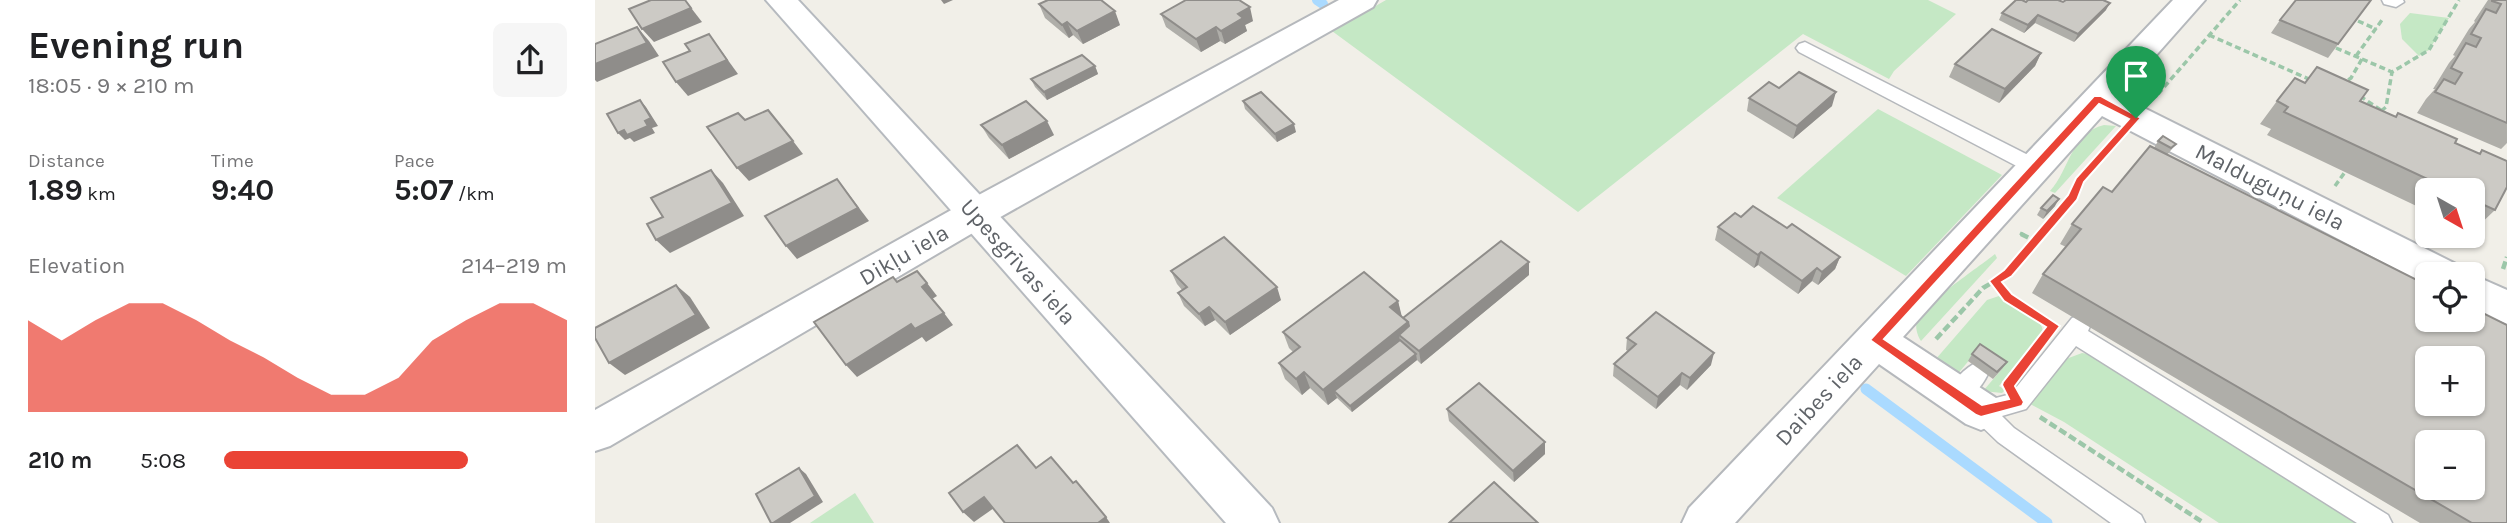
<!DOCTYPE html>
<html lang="en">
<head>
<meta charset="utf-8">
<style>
	:root { --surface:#fff; --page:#f6f6f6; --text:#202124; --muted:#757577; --accent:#ea4335 }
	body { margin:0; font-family:Karla,sans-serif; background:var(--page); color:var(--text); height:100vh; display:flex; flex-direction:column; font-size:26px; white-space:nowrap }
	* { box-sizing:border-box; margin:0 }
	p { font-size:23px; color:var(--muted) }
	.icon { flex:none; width:38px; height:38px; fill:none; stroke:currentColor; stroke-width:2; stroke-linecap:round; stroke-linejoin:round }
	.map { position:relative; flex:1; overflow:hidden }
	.drawer { display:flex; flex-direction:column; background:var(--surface); width:595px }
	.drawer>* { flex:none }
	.needle { width:46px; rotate:141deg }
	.controls { position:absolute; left:1820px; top:178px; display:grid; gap:14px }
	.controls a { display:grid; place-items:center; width:70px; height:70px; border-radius:10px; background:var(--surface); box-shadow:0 2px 5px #0004; font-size:35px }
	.pin { position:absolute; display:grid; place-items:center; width:60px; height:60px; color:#fff; margin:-72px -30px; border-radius:50% 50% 50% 0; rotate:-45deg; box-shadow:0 0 7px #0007 }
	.pin .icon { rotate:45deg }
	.round { display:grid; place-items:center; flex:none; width:74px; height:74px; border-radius:10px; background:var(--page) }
	.head { display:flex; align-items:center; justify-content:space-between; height:119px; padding:0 28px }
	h1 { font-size:38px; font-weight:700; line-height:52px }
	.metrics { display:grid; grid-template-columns:repeat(3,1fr); gap:10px; height:119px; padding:7px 28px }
	.metrics div { display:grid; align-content:center }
	.metrics b { font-size:30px; font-weight:700 }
	.metrics small { font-size:19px; font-weight:400 }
	.metrics p { font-size:19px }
	.chart { height:196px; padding:14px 28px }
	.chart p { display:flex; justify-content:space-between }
	.chart svg { width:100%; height:126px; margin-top:7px; fill:var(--accent); opacity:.7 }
	ul { padding:0 28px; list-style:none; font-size:23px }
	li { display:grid; grid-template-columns:112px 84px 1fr; align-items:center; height:52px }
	li i { height:18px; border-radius:9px; background:var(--accent) }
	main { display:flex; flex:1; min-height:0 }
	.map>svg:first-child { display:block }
</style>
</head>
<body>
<main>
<section class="drawer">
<div class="head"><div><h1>Evening run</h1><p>18:05 · 9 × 210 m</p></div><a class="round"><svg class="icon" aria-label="share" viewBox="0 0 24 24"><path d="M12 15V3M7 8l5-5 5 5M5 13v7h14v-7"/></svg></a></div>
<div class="metrics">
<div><p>Distance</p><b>1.89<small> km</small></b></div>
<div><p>Time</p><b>9:40</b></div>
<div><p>Pace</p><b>5:07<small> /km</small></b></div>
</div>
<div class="chart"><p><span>Elevation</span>214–219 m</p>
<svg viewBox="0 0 160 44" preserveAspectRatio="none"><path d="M0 44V12L10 19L20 12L30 6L40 6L50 12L60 19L70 25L80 32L90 38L100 38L110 32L120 19L130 12L140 6L150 6L160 12V44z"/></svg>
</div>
<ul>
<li><b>210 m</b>5:08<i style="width:71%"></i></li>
</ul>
</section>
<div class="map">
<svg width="1912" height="523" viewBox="0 0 1912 523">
	<rect width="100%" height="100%" fill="#f1efe8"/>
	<g fill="#c5e8c5">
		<path d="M791,0H1333L1361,14L1299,71L1294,79L1208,34L983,212L737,31Z"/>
		<path d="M1815,13L1854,18L1834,50L1824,56L1807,39L1805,24Z"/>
		<path d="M1283,109L1407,175L1311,276L1182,198Z"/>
		<path d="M1509,125L1521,126L1460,193L1455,191C1475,169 1476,133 1509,125Z"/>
		<path d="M1400,254L1402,258L1326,341C1322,335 1320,327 1322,320C1327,305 1384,267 1400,254Z"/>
		<path d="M1404,296C1417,304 1448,315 1448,333L1404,386L1410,390L1407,393L1388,391L1407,369L1381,352L1361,376L1340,360L1392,300Z"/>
		<path d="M1487,353L1499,355L1776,523H1624L1469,422L1435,404L1471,359Z"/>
		<path d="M260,493L279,523H215Z"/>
	</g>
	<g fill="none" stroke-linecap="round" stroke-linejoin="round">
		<path stroke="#aadaff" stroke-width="10" d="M722,0L728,4"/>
		<path stroke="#aadaff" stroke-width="11" d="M1271,389L1452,523"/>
		<defs>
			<g id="lane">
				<path d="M1787,0H1808L1809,2L1801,7L1789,4Z"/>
				<path d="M1210,42L1447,162L1450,167L1447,172H1433L1204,52L1201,48L1204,44Z"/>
				<path d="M1485,315L1493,318L1496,324L1493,331L1793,515L1797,523H1762L1481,346L1431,409L1407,416L1419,428L1546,515L1550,523H1516L1403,442L1378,418L1374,411L1378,404L1416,394L1477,318Z"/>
				<path d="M1383,362L1391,365L1394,372C1387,387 1371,408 1354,402L1350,395C1357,382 1370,367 1383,362Z"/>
			</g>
			<g id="street">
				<path d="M744,0H782L778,7L393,224L15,446L0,451V410L367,204Z"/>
				<path d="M1578,0H1610L1525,96L1861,264L1866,275H1832V285L1507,116L1308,337L1401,398L1408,411L1401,424L1386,430L1371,424L1284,364L1140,523H1087L1094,508Z"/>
				<path d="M1878,275L1912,290V324L1878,309Z"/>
			</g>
			<path id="secondary" d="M171,0H203L677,508L684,523H631Z"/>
		</defs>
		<use href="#lane" stroke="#b5b8bc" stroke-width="3"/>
		<use href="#street" stroke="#b5b8bc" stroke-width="4"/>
		<use href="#secondary" stroke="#b6babf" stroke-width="4"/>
		<g stroke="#9cc7a9" stroke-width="3.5" stroke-dasharray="6 3.5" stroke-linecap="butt">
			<path d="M1763,21L1781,29"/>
			<path d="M1614,35L1716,80"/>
			<path d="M1741,48L1767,59L1756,78L1749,83"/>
			<path d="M1761,56L1787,20"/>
			<path d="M1767,59L1797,72L1834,50L1864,0"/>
			<path d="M1563,94L1645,0"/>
			<path d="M1765,96L1790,113"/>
			<path d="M1786,111L1791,107L1797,72"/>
			<path d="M1740,186L1750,172"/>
			<path d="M1425,233L1429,235"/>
			<path d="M1445,235C1471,205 1492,173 1518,142"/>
		</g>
		<g stroke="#9cc7a9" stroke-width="4.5" stroke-dasharray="8 3.5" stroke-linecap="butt">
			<path d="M1426,234L1440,241"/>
			<path d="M1908,269L1912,257"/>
			<path d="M1399,281L1413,298L1451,321"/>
			<path d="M1341,339L1388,288L1413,273L1447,234"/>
			<path d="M1445,417L1609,523"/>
		</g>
		<use href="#lane" fill="#fff" fill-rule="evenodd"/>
		<use href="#street" fill="#fff" fill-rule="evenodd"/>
		<use href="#secondary" fill="#fff" fill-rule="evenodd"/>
	</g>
	<g fill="#afaea9">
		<path d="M1776,0L1733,58L1676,33L1685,20Z"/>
		<path d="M1893,0H1912V143L1906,149L1822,113L1831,99L1840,89H1838L1854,63L1860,56L1858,55L1874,29L1880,22L1879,21Z"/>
		<path d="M1431,2L1511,10L1479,42L1440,23L1429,33L1404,20L1407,13Z"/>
		<path d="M444,4L525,25L488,44L478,35L474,38L450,18Z"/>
		<path d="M566,14L658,21L650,25L652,31L630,44L625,41L606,52L571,27Z"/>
		<path d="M1446,53L1440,66L1404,103L1354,77L1360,64Z"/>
		<path d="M500,66L503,74L452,100L440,87L436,79Z"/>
		<path d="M1710,83L1765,101L1800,117L1803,113L1860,143L1883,154L1887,150L1900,210L1878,231V191H1832V211L1672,135L1676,129L1665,124L1682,101Z"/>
		<path d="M1184,88L1237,106L1198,139L1152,111L1154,98Z"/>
		<path d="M648,101L701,132L682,142L650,109Z"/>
		<path d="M386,125L459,135L414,159L394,138Z"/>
		<path d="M1563,141L1581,144L1572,155L1912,523H1825L1437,293L1448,274L1471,247L1465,244L1477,224L1517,192L1559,148Z"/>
		<path d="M1460,206L1448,219L1442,215L1446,208Z"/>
		<path d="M1146,217L1192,228L1245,257L1240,269L1223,285L1217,281L1203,294L1163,265L1159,268L1120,240L1123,227Z"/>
		<path d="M576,271L686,300L635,335L620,320L610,326L589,306L583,293L587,290L582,284Z"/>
		<path d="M934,275L826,364L822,360L757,412L742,398L733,405L715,388L707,395L690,379L684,363L698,352L694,348L688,332L803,301L806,316L808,318Z"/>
		<path d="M1032,338L1116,365L1092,390L1085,385L1061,409L1018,376L1019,364L1033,351L1031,350Z"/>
		<path d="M1377,354L1412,362L1407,369L1398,379L1373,361Z"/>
		<path d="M852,409L950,454L919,482L854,421Z"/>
	</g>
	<g fill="#8f8d8a">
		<path d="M90,0L107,22L59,42L47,29Z"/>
		<path d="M346,0H358L349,4Z"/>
		<path d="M1515,3L1511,10L1479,42L1483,34Z"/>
		<path d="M655,7L658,21L650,25L652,31L630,44L626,31L643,14Z"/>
		<path d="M520,11L525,25L488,44L482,31Z"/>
		<path d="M1443,15L1440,23L1429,33L1433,25Z"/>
		<path d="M472,22L478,35L474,38L467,25Z"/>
		<path d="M42,27L54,41L64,56L2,82L0,80V64Z"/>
		<path d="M621,27L625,41L606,52L601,39Z"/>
		<path d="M114,34L143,74L93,96L81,82Z"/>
		<path d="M1446,53L1440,66L1404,103L1410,89Z"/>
		<path d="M500,66L503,74L452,100L449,92Z"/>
		<path d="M1241,92L1237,106L1198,139L1202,126Z"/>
		<path d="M45,100L51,107L63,126L57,128L60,133L39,142L35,138L30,140L23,133Z"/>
		<path d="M452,121L459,135L414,159L407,145Z"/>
		<path d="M699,124L701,132L682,142L680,134Z"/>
		<path d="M198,141L208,154L154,181L142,168Z"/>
		<path d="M116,170L128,183L149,216L75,253L61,240Z"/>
		<path d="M242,179L274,221L202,259L191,246Z"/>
		<path d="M1464,199L1460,206L1448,219L1452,211Z"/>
		<path d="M1166,252L1163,265L1159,268L1163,255Z"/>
		<path d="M1245,257L1240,269L1223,285L1227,272Z"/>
		<path d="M934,262V275L826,364L824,351Z"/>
		<path d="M1222,268L1217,281L1203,294L1207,281Z"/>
		<path d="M332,283L342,296L337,299L327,287Z"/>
		<path d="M81,285L95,297L115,328L30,375L14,363Z"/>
		<path d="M682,287L686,300L635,335L630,322Z"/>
		<path d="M803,301L807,317L795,307Z"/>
		<path d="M614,307L620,320L610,326L604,314Z"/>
		<path d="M349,313L358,325L331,342L327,337L262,377L251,365L316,324Z"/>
		<path d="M813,322L816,339L804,335L806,347L739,391L742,398L733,405L728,390Z"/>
		<path d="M1119,353L1116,365L1092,390L1095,378Z"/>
		<path d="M821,354L822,360L757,412L755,406Z"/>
		<path d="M709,372L715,388L707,395L701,379Z"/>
		<path d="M1087,373L1085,385L1061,409L1063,397Z"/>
		<path d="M950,442V454L919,482L918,471Z"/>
		<path d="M204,468L211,474L228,502L195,523H178Z"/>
		<path d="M389,497L399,508L379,522L368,512Z"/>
		<path d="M511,517L515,523H503Z"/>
	</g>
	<g fill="#cccac5" stroke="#8f8d8a" stroke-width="2" fill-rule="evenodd">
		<path d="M56,0H90L96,8L47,29L34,9Z"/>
		<path d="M453,0H506L520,11L482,31L472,22L467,25L444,4Z"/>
		<path d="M591,0H644L655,7L643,14L648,18L626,31L621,27L601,39L566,14Z"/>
		<path d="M1421,0H1427L1431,2L1433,0H1463L1468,2L1471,0H1508L1515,3L1483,34L1443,15L1433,25L1407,13Z"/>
		<path d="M1701,0H1776L1743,44L1685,20Z"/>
		<path d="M1897,0H1912V123L1840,92L1849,79L1860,84L1867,73L1856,68L1871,43L1881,47L1886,38L1876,34L1891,9L1901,13L1906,4L1897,1Z"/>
		<path d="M42,27L52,43L0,64V44Z"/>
		<path d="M1397,29L1446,53L1410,89L1360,64Z"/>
		<path d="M114,34L132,60L81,82L68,62L95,51L90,44Z"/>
		<path d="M487,55L500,66L449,92L436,79Z"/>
		<path d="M1722,67L1773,90L1765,101L1801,117L1803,113L1862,139L1860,143L1885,154L1887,150L1912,161V187L1900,210L1878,200V191H1858L1689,112L1693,107L1682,101L1700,78L1710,83Z"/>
		<path d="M1204,72L1241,92L1202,126L1154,98L1174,82L1184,88Z"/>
		<path d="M666,92L699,124L680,134L648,101Z"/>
		<path d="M45,100L56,118L50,121L53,126L32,135L29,130L23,133L12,114Z"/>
		<path d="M431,101L452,121L407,145L386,125Z"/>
		<path d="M173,110L198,141L142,168L112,127L143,113L150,120Z"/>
		<path d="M1568,136L1581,144L1576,148L1563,141Z"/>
		<path d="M1555,146L1832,285V320H1878V308L1912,325V523H1877L1448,274L1486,229L1477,224L1508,187L1517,192ZM1832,359H1878V404H1832ZM1832,443H1878V488H1832Z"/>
		<path d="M116,170L137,203L61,240L52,224L68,217L56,198Z"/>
		<path d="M242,179L263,208L191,246L170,216Z"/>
		<path d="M1458,195L1464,199L1452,211L1446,208Z"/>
		<path d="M1158,206L1192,228L1197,224L1245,257L1227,272L1222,268L1207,281L1166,252L1163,255L1123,227L1140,213L1146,217Z"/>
		<path d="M629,237L682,287L630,322L614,307L604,314L583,293L592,287L576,271Z"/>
		<path d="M906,241L934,262L824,351L804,335L814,326L813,322L808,318Z"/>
		<path d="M322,271L332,283L327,287L349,313L320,329L316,324L251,365L219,322L298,277L302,282Z"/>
		<path d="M769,272L803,301L795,307L813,322L728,390L709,372L701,379L684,363L705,347L688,332Z"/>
		<path d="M81,285L101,315L14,363L0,338V328Z"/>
		<path d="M1061,312L1119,353L1095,378L1087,373L1063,397L1019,364L1041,344L1032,338Z"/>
		<path d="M805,340L821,354L755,406L739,391Z"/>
		<path d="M1385,344L1412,362L1402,372L1377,354Z"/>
		<path d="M884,383L950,442L918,471L852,409Z"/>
		<path d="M422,445L441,468L456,457L478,483L481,481L511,517L503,523H410L389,497L368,512L354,493Z"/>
		<path d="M204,468L220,496L178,523H176L161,494Z"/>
		<path d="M899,482L943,523H854Z"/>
	</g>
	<path fill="#ea4335" stroke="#fff" stroke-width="2" fill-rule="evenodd" d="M1499,96H1506L1546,118L1489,182L1482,200L1417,276L1407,282L1417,294L1465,326L1420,386L1429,402L1427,406L1386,417L1381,415L1275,340ZM1504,104L1534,119L1481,178L1473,195L1409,270L1394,281L1409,301L1451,327L1408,382L1407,385L1414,399L1387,405L1289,339Z"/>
	<g text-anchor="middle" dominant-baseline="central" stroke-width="6" stroke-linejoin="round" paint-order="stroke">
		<g font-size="23" fill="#5f6368" stroke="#fff">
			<text transform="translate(1675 187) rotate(27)">Malduguņu iela</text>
			<text transform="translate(309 255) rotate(-30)">Dikļu iela</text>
			<text transform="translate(423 262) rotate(48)">Upesgrīvas iela</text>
			<text transform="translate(1224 400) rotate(-47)">Daibes iela</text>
		</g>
	</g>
</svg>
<div class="controls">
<a><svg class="needle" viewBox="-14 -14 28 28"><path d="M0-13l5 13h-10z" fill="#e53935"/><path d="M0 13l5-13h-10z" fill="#757577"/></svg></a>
<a><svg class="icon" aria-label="locate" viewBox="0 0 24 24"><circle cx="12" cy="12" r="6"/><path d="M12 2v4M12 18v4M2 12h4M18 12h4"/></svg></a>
<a>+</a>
<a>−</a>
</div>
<div class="pin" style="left:1541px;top:118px;background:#1e9e55"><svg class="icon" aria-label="arrive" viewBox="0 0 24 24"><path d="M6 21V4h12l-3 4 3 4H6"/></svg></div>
</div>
</main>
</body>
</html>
